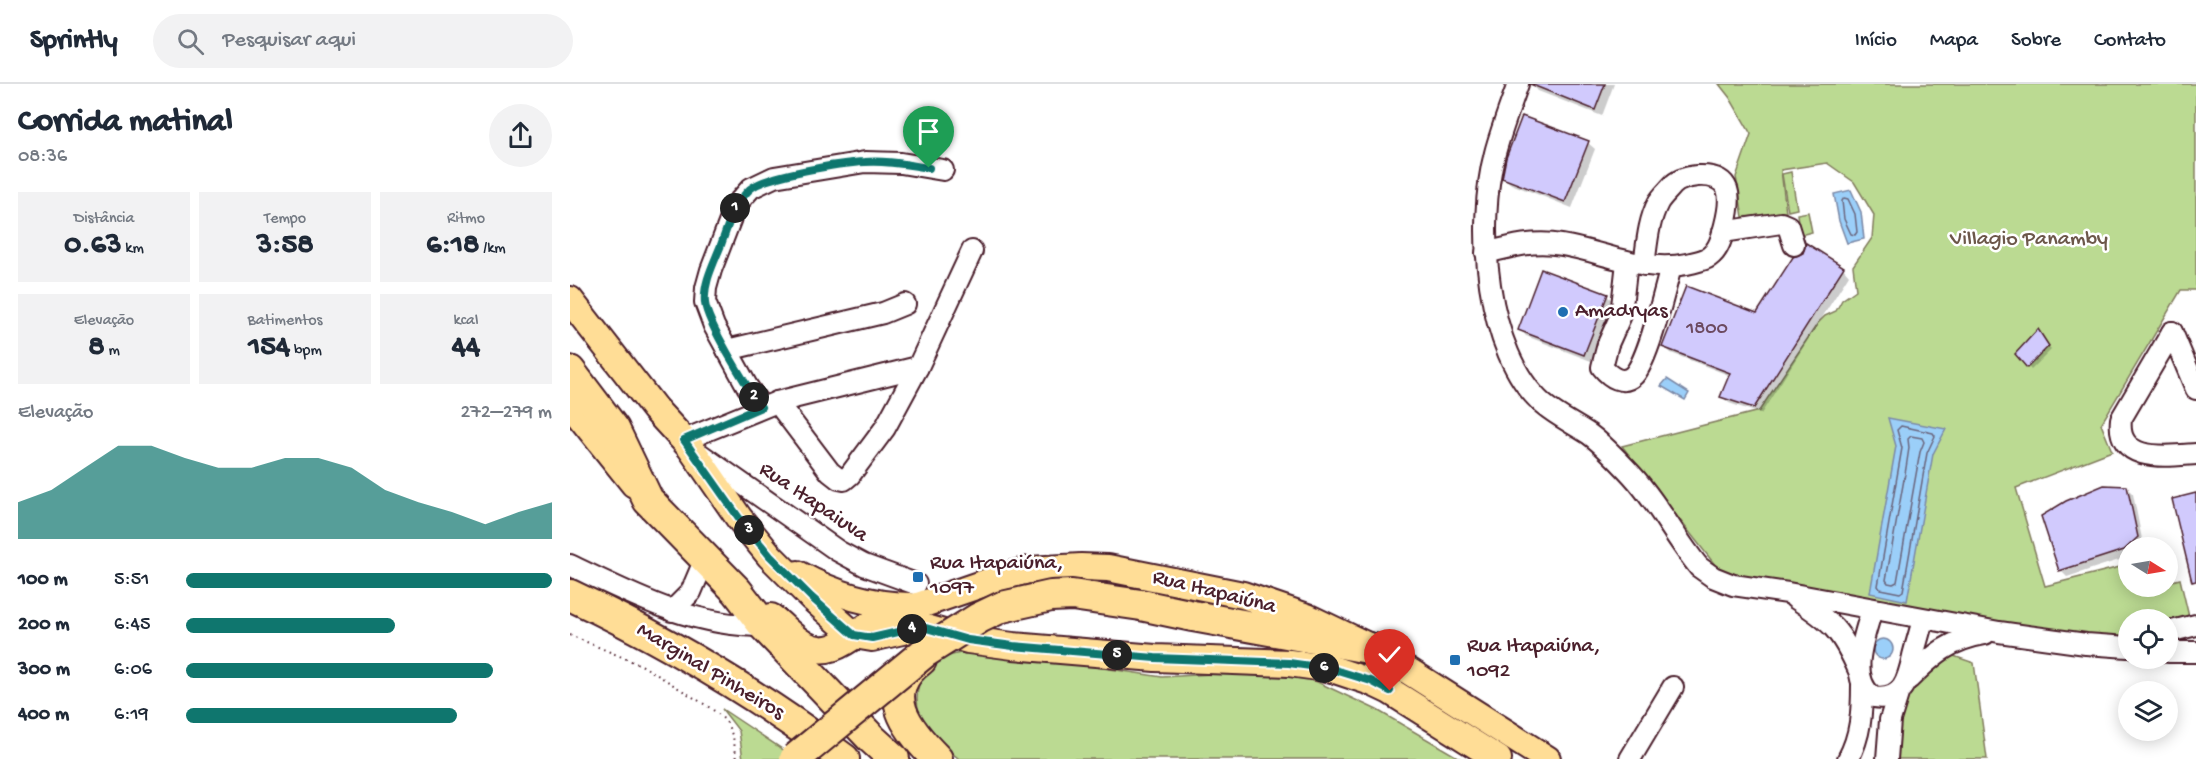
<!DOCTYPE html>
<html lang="pt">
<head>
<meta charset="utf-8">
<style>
	:root { --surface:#fff; --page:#f2f2f3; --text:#1f2937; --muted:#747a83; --line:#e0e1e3; --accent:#0f766e }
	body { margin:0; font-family:"Gochi Hand",sans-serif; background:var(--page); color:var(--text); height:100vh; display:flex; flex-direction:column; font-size:22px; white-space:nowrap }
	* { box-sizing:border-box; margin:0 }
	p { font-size:20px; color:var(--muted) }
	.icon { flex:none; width:33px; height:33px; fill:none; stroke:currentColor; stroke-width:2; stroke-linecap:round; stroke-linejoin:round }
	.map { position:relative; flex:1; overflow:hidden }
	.side { display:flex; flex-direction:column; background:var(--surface); width:570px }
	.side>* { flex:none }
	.needle { width:39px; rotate:101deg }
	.buttons { position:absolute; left:1548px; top:453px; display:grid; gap:12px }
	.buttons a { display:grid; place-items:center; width:60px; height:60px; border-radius:50%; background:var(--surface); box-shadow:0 3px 15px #0003; font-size:30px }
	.pin { position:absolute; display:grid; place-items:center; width:51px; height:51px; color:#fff; margin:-62px -26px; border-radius:50% 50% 50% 0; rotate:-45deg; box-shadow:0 0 6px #0007 }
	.pin .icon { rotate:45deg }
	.km { position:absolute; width:30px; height:30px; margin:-15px; border-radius:50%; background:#222; color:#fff; font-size:16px; line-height:30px; text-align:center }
	.round { display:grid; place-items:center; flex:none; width:63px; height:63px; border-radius:32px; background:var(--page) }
	.overview { display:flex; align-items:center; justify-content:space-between; height:102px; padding:0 18px }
	h1 { font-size:33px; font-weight:800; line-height:45px }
	.figures { display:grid; grid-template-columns:repeat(3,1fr); gap:9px; height:102px; padding:6px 18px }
	.figures div { display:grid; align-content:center; border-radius:0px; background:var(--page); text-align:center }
	.figures b { font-size:30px; font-weight:800 }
	.figures small { font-size:16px; font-weight:400 }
	.figures p { font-size:16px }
	.chart { height:168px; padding:12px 18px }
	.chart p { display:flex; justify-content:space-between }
	.chart svg { width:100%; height:108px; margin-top:6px; fill:var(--accent); opacity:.7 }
	ul { padding:0 18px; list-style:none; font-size:20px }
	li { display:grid; grid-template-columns:96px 72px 1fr; align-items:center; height:45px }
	li i { height:15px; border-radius:8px; background:var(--accent) }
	header { display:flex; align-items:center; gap:36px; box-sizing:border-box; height:84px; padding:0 30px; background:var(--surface); border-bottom:2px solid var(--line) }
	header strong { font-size:28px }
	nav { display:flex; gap:33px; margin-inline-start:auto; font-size:21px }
	.search { width:420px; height:54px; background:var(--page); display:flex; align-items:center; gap:15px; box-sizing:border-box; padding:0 21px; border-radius:33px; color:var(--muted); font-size:22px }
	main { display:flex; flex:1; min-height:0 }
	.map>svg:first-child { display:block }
</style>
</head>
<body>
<header>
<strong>Sprintly</strong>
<div class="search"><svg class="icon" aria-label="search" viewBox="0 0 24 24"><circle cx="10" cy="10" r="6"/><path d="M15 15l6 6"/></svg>Pesquisar aqui</div>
<nav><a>Início</a><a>Mapa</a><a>Sobre</a><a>Contato</a></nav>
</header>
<main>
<section class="side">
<div class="overview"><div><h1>Corrida matinal</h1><p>08:36</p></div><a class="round"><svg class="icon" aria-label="share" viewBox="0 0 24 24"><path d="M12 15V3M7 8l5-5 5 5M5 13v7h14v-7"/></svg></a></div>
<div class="figures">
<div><p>Distância</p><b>0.63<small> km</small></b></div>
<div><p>Tempo</p><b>3:58</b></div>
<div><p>Ritmo</p><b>6:18<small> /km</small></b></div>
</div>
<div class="figures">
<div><p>Elevação</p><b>8<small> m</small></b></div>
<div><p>Batimentos</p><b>154<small> bpm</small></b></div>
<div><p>kcal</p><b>44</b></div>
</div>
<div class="chart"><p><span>Elevação</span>272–279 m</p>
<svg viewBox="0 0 160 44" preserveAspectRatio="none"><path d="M0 44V29L10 24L20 15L30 6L40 6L50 11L60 15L70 15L80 11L90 11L100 15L110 24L120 29L130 33L140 38L150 33L160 29V44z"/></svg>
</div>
<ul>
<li><b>100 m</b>5:51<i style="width:100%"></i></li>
<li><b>200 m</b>6:45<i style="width:57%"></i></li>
<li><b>300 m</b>6:06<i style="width:84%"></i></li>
<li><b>400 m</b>6:19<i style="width:74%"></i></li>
</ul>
</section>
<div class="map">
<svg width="1626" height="675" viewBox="0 0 1626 675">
	<rect width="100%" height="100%" fill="#fff"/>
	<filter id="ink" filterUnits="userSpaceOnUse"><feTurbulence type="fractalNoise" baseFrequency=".0167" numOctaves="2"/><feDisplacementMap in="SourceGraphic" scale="12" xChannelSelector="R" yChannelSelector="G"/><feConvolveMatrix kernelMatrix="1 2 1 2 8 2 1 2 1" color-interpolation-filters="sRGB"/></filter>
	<g filter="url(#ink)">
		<g fill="#bbda92" stroke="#827c5e" stroke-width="1.5">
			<path d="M1149,0H1626V206H1611L1531,340L1542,367L1446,404L1475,502L1554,482L1558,494V502H1598V498L1610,495L1620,537L1598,544V536H1558V556L1428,542L1153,491L1052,362L1189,327L1248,239L1255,232L1266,227L1272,216L1286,206L1283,182L1302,154L1304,131L1284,98L1257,79L1211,86L1216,128L1173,133L1166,93L1181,50L1160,14Z"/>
			<path d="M1221,88L1227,125L1218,127L1212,90Z"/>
			<path d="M1238,128L1242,148L1230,151L1227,130Z"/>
			<path d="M397,568L507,580L592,593L692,587L741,595L807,626L891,675H389C380,667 360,653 355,644C335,603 355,573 397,568Z"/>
			<path d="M1375,569L1404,579L1417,675H1323L1333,609Z"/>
			<path d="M152,625L227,675H173L169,647Z"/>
		</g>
		<g fill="#9bcff9" stroke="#7b89a7" stroke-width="1.5">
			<path d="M1281,106L1291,128L1294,155L1277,159L1269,137L1264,110Z"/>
			<path d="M1097,295L1119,309L1115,316L1091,302Z"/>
			<path d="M1318,334L1376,345L1363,370L1337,517L1300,509L1326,362Z"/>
			<circle cx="1313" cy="565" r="10"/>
		</g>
		<g fill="#0003">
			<path d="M962,0H1044L1032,32L968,7Z"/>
			<path d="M1018,59L1025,65L1002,124L941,100L934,94Z"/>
			<path d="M1273,184L1279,191L1191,330L1159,319L1152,313L1161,292L1101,269L1094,262L1187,231Z"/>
			<path d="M1037,212L1044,218L1021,277L956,252L950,245Z"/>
			<path d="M1471,250L1481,266L1461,286L1447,270Z"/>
			<path d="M1556,403L1563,410L1573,460L1570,464H1558V473L1497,493L1490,486Z"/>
		</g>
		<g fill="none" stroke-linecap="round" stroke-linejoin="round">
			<g stroke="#6a657d" stroke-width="1.5">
				<path d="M1274,114L1278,115L1285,130L1287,148L1285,151L1281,150L1274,135L1272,117Z"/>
				<path d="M1331,342L1363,349L1365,352L1357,369L1333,507L1330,509L1310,505L1308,502L1332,364L1327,346Z"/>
				<path d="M1341,352L1352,354L1354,358L1350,368L1327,498L1323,500L1318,499L1316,496L1336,384L1339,364L1338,355Z"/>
			</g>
		</g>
		<g fill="#d1cafd" stroke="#4a1f2b" stroke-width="1.5">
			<path d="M960,0H1035L1025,26Z"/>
			<path d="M952,32L1019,57L995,118L932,94L936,74Z"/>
			<path d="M1236,159L1274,183L1184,324L1150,313L1160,289L1092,263L1116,202L1187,229L1223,173L1233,169Z"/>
			<path d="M971,185L1038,210L1014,271L948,246Z"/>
			<path d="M1468,245L1479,262L1457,284L1445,270Z"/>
			<path d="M1534,401L1557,402L1568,453L1554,466L1489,487L1471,432L1496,417Z"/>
			<path d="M1626,409V497L1622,498L1602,415Z"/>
		</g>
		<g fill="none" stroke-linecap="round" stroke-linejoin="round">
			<defs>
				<g id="minor">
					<path d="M948,0C940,23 931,46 925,69C906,140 915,269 973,320C987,332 1004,340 1019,350C1034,361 1049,377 1062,391C1088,419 1105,454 1129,483L1143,493L1163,501L1218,509L1429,548L1516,560L1558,563"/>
					<path d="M1153,148L1211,139L1218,142L1224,161"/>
					<path d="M916,169C942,162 965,156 992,161C1035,168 1073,189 1117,180C1124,178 1133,177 1139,173C1149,166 1152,153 1155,141C1162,113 1163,90 1127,92C1118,93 1108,95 1102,102C1098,107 1091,113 1088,119C1078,138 1077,161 1074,181"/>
					<path d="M1057,178L1051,231L1038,260L1032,283C1040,293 1053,302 1064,291C1079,274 1094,208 1101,183"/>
					<path d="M1602,248L1551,335C1546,380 1597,372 1626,370"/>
					<path d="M1602,248L1626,305"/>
					<path d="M157,266L313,229L335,220"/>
					<path d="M207,318L260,388L269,395L274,396L280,391L315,344L348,283"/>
					<path d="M191,323L177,302L144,242L135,218L136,204L141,186L166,121L181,104L204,93L295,78L331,79L373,86"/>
					<path d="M114,356L207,318L348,283L402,167"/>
					<path d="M130,370L268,467L294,481L346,500"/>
					<path d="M0,481C65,512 120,542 194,542"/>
					<path d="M1225,514C1262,538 1271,546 1289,587"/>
					<path d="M1302,525C1295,552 1277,593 1303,613C1333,618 1338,595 1343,572C1346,560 1350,548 1353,535"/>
					<path d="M102,527L121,508L135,475"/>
					<path d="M1598,548L1626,541"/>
					<path d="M1598,568H1626"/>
					<path d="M1339,595C1364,570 1380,556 1415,550"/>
					<path d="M1060,675L1103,603"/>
					<path d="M1278,675C1291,651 1292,628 1292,601"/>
					<path d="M1317,675L1320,636L1329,607"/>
				</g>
				<g id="major">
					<path d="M0,216L85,325L120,363L169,434L200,472L241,513L284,551L302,554L341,545L356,544L398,556L443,562L585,574L719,579L762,585L801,598L820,607L928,675"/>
					<path d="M0,320L64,400"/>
					<path d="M228,490C262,509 300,521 339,522"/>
					<path d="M201,533C212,541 222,553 234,560C262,578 286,547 310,535L432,493L459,486L511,483L538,484L673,511L737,533L804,565L977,675"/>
				</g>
				<g id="highway">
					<path d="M0,287L44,345L78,416L167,507L194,542L302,655L324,675"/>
					<path d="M0,511C98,557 187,610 274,675"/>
					<path d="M571,521L623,532L804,565"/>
					<path d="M351,576C307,609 338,646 367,675"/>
				</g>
			</defs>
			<use href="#minor" stroke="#4a1f2b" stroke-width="24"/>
			<use href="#major" stroke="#4a1f2b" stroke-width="30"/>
			<use href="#highway" stroke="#4a1f2b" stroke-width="34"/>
			<path stroke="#4a1f2b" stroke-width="2" stroke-dasharray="1.5 4.5" stroke-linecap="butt" d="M0,551L73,582L142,625L156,637L163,653L167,675"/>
			<use href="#minor" stroke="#fff" stroke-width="20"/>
			<use href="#major" stroke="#ffdd96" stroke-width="26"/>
			<use href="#highway" stroke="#ffdd96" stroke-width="30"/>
			<defs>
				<path id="highway-bridge" d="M225,675L355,568L409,534L432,523L481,512L502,511L571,521"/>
			</defs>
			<use href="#highway-bridge" stroke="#4a1f2b" stroke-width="34" stroke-linecap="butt"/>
			<use href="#highway-bridge" stroke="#ffdd96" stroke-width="30"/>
		</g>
	</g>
	<g fill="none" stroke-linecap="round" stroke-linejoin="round" filter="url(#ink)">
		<defs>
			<path id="route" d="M359,84C338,81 316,76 295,78C272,79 196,91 180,105C164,120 158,141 151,161C144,179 133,199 135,219C137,239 178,304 191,323L114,356L169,434L200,472L241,513L284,551L302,554L341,545L356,544L398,556L443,562L585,574L719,579L762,585L801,597L820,607"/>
		</defs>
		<use href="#route" stroke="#fff" stroke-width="12"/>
		<use href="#route" stroke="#0f766e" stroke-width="8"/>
	</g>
	<g fill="#1f6fb2" stroke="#fff" stroke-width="2">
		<circle cx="993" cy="228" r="6"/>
		<rect x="342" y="487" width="12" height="12" rx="3"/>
		<rect x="879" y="570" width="12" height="12" rx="3"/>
	</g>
	<g text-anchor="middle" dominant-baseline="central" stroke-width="5" stroke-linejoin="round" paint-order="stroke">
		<g font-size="20" fill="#6c4a60">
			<text x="1137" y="245">1800</text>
		</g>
		<g font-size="22" fill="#6c574a" stroke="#fff">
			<text x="1459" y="156">Villagio Panamby</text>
		</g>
		<g font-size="22" fill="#4a1f2b" stroke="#fff" text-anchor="start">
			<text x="1005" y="228">Amadryas</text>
			<text x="360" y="480">Rua Itapaiúna,<tspan x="360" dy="25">1097</tspan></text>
			<text x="897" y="563">Rua Itapaiúna,<tspan x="897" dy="25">1092</tspan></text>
		</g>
		<g font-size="22" fill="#4a1f2b" stroke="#fff">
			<text transform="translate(243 419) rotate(34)">Rua Itapaiuva</text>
			<text transform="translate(644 509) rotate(14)">Rua Itapaiúna</text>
			<text transform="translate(140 588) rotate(31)">Marginal Pinheiros</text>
		</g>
	</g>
</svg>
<div class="buttons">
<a><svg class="needle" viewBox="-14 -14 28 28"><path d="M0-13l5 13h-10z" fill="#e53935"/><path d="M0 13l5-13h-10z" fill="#747a83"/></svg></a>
<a><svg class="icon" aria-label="locate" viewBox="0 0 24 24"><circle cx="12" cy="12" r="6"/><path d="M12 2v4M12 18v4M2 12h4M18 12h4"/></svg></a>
<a><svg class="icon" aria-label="layers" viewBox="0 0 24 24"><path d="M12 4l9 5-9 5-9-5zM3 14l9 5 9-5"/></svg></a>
</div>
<div class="pin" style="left:359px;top:84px;background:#1e9e55"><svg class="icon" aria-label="arrive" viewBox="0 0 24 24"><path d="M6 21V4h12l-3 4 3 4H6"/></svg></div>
<div class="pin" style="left:820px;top:607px;background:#d93025"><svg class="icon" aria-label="check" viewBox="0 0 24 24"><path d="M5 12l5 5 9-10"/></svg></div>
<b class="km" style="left:165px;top:124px">1</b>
<b class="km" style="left:184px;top:313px">2</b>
<b class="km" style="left:179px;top:446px">3</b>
<b class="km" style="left:342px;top:545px">4</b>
<b class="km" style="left:547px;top:571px">5</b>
<b class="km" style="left:754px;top:584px">6</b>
</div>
</main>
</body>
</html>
